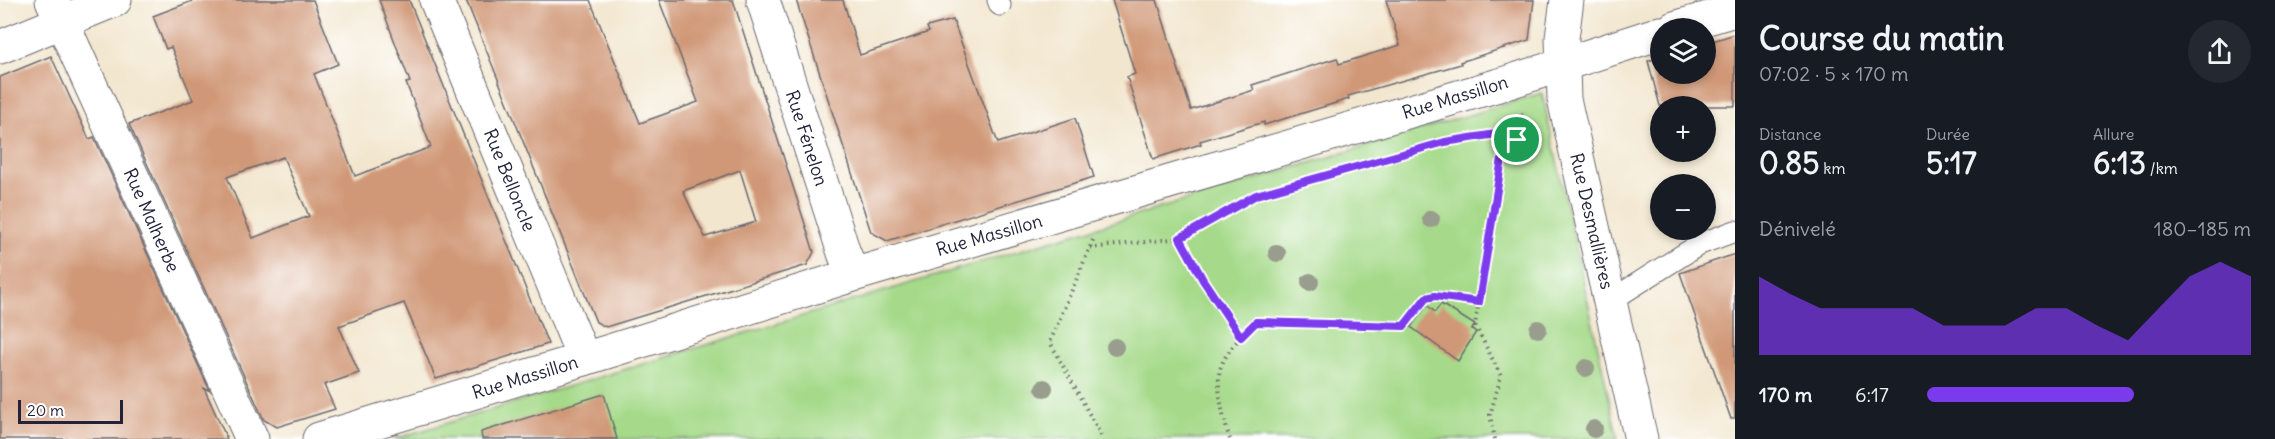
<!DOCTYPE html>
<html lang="fr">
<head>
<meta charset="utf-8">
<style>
	:root { --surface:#171b24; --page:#242831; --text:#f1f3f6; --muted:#9ea1a6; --accent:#7c3aed }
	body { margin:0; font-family:Delius,sans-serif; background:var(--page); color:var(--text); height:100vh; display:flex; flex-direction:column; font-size:22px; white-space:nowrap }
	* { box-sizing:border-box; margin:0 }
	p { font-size:20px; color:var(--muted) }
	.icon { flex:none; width:33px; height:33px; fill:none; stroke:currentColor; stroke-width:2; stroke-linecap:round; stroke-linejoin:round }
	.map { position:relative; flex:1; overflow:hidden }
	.side { display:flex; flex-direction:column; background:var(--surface); width:540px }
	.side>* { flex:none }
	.tools { position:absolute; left:1650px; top:18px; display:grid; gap:12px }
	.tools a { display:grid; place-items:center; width:66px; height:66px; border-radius:50%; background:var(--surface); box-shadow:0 3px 9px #0003; font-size:30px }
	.scale { position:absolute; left:18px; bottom:15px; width:105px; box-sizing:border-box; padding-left:6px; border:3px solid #22223b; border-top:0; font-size:16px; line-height:21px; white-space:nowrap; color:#22223b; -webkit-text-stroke:4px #fff; paint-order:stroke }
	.pin { position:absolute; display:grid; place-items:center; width:51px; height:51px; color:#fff; margin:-26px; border:3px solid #fff; border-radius:50%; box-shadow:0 2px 6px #0007 }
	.round { display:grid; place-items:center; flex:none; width:63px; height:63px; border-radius:32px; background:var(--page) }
	.headline { display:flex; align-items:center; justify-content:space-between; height:102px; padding:0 24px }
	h1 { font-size:33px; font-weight:800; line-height:45px }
	.figures { display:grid; grid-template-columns:repeat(3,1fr); gap:9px; height:102px; padding:6px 24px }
	.figures div { display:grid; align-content:center }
	.figures b { font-size:30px; font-weight:800 }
	.figures small { font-size:16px; font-weight:400 }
	.figures p { font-size:16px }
	.chart { height:168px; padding:12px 24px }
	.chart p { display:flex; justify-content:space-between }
	.chart svg { width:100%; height:108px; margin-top:6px; fill:var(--accent); opacity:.7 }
	ul { padding:0 24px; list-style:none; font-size:20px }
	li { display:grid; grid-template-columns:96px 72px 1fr; align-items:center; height:45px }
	li i { height:15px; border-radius:8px; background:var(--accent) }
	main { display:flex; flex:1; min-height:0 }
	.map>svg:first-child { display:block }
</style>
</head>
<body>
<main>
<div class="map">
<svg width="1735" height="439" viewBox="0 0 1735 439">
	<rect width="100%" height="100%" fill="#fff"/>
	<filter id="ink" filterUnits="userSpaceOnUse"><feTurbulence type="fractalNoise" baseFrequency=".0167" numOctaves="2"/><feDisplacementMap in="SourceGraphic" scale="12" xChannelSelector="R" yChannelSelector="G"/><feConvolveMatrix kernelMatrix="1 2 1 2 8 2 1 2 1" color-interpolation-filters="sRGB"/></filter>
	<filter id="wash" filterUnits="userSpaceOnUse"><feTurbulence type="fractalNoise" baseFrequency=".008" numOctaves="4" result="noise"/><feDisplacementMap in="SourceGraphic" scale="24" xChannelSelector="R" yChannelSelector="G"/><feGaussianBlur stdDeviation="1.35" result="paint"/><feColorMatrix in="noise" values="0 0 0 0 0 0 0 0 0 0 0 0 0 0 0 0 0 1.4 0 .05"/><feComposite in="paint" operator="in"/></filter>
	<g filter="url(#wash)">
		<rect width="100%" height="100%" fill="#f2e6ce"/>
		<path fill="#a6da8a" stroke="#647e62" stroke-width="1.5" d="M1542,93L1618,439H394Z"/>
		<g id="blocks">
			<g fill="#d09877" fill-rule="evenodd">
				<path d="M195,0H313L338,64L314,74L355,176L431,147L406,83L410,82L379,0H409L548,344L436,379L404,303L339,326L359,373L324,385L335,409L277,427L264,420L129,124L193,100L171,47L166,49L153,16ZM283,157L309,216L253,238L227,177Z"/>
				<path d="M466,0H590L640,123L698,102L659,0H733L814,252L807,265L606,327L596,322ZM740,170L756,222L705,237L683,191Z"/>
				<path d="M796,0H843L860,55L929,32L927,27L953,20L998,143L1075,118L1094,177L887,241L871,232Z"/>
				<path d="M1112,0H1157L1191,110L1254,90L1252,85L1337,58L1339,64L1400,45L1386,0H1534L1529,40L1460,62L1461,64L1348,96L1349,99L1264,125V122L1200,141L1201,144L1153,159L1127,77L1135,74Z"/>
				<path d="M1735,34V106H1660L1648,61L1660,57V74H1706V43Z"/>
				<path d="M51,56L89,139L94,137L210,391L204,388L227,439H0V77Z"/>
				<path d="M1735,254V418L1731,419L1680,273Z"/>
				<path d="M1441,304L1475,325L1472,329L1476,332L1458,361L1411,327L1427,305L1435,312Z"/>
				<path d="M604,394L617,439H482L481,432Z"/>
			</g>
		</g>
	</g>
	<g filter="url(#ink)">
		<use href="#blocks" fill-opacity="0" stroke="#6b676e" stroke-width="1.5"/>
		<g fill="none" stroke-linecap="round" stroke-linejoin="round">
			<defs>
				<g id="lane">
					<path d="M998,0L1000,5"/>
					<path d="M1610,301L1700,244L1735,231"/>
				</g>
				<g id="street">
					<path d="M52,0L252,439"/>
					<path d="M436,0L584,359"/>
					<path d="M763,0L844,253L853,275"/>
					<path d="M1567,0L1562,38L1564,99L1641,439"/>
					<path d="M1674,28L1735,10"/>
					<path d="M0,47L115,0"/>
					<path d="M319,439L584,359L853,275L1509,82L1660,33"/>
				</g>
			</defs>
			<use href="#lane" stroke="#6b676e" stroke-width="23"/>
			<use href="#street" stroke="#6b676e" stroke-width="35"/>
			<g stroke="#6b676e" stroke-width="4" stroke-dasharray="1.5 4.5" stroke-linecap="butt">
				<path d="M1521,114L1527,130"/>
				<path d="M1308,180L1445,142L1496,134L1516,140"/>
				<path d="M1180,238L1255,195"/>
				<path d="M1093,240L1050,342L1103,439"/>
				<path d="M1090,248L1180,238L1203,280L1241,337"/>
				<path d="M1230,439C1224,423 1216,387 1220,370C1225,351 1242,336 1256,322L1404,326L1426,298L1435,296L1479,302"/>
				<path d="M1495,439L1490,415L1501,376L1475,325L1503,151L1533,125"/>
			</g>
			<use href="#lane" stroke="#fff" stroke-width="21"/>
			<use href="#street" stroke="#fff" stroke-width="33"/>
		</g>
		<g fill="#999d8d">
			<circle cx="1431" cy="219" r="9"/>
			<circle cx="1277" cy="253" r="9"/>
			<circle cx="1310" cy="282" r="9"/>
			<circle cx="1538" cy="329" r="9"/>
			<circle cx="1115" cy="347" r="9"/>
			<circle cx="1586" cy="368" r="9"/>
			<circle cx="1044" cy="388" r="9"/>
			<circle cx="1594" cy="429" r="9"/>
		</g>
	</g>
	<g fill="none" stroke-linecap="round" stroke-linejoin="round" filter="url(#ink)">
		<defs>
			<path id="route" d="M1496,134L1517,140L1503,152L1479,302L1435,296L1426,298L1404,326L1256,322L1241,337L1203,280L1180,238L1256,195L1445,142Z"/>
		</defs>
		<use href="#route" stroke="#fff" stroke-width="12"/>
		<use href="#route" stroke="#7c3aed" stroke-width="8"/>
	</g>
	<g text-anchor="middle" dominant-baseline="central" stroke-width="4.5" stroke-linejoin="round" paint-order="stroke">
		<g font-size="18" fill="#22223b" stroke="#fff">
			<text transform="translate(1455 97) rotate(-17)">Rue Massillon</text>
			<text transform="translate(807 138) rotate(72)">Rue Fénelon</text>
			<text transform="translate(510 180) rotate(68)">Rue Belloncle</text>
			<text transform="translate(152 220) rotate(66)">Rue Malherbe</text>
			<text transform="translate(1592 221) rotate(77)">Rue Desmallières</text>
			<text transform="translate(989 235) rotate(-16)">Rue Massillon</text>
			<text transform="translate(525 377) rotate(-17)">Rue Massillon</text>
		</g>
	</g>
</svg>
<div class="tools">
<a><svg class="icon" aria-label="layers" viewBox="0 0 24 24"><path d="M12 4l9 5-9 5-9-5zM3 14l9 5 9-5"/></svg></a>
<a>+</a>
<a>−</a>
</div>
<div class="scale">20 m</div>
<div class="pin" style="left:1517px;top:140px;background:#1e9e55"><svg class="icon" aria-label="arrive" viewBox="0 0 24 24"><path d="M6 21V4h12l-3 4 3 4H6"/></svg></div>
</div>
<section class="side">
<div class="headline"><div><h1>Course du matin</h1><p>07:02 · 5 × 170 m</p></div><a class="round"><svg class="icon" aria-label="share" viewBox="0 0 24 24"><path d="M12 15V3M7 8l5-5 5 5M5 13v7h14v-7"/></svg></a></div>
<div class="figures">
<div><p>Distance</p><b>0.85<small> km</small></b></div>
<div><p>Durée</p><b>5:17</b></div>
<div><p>Allure</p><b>6:13<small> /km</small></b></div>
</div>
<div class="chart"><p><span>Dénivelé</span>180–185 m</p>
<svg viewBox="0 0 160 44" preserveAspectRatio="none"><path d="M0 44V12L10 19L20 25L30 25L40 25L50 25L60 32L70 32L80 32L90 25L100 25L110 32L120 38L130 25L140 12L150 6L160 12V44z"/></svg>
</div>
<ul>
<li><b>170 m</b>6:17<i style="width:64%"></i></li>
</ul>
</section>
</main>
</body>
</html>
